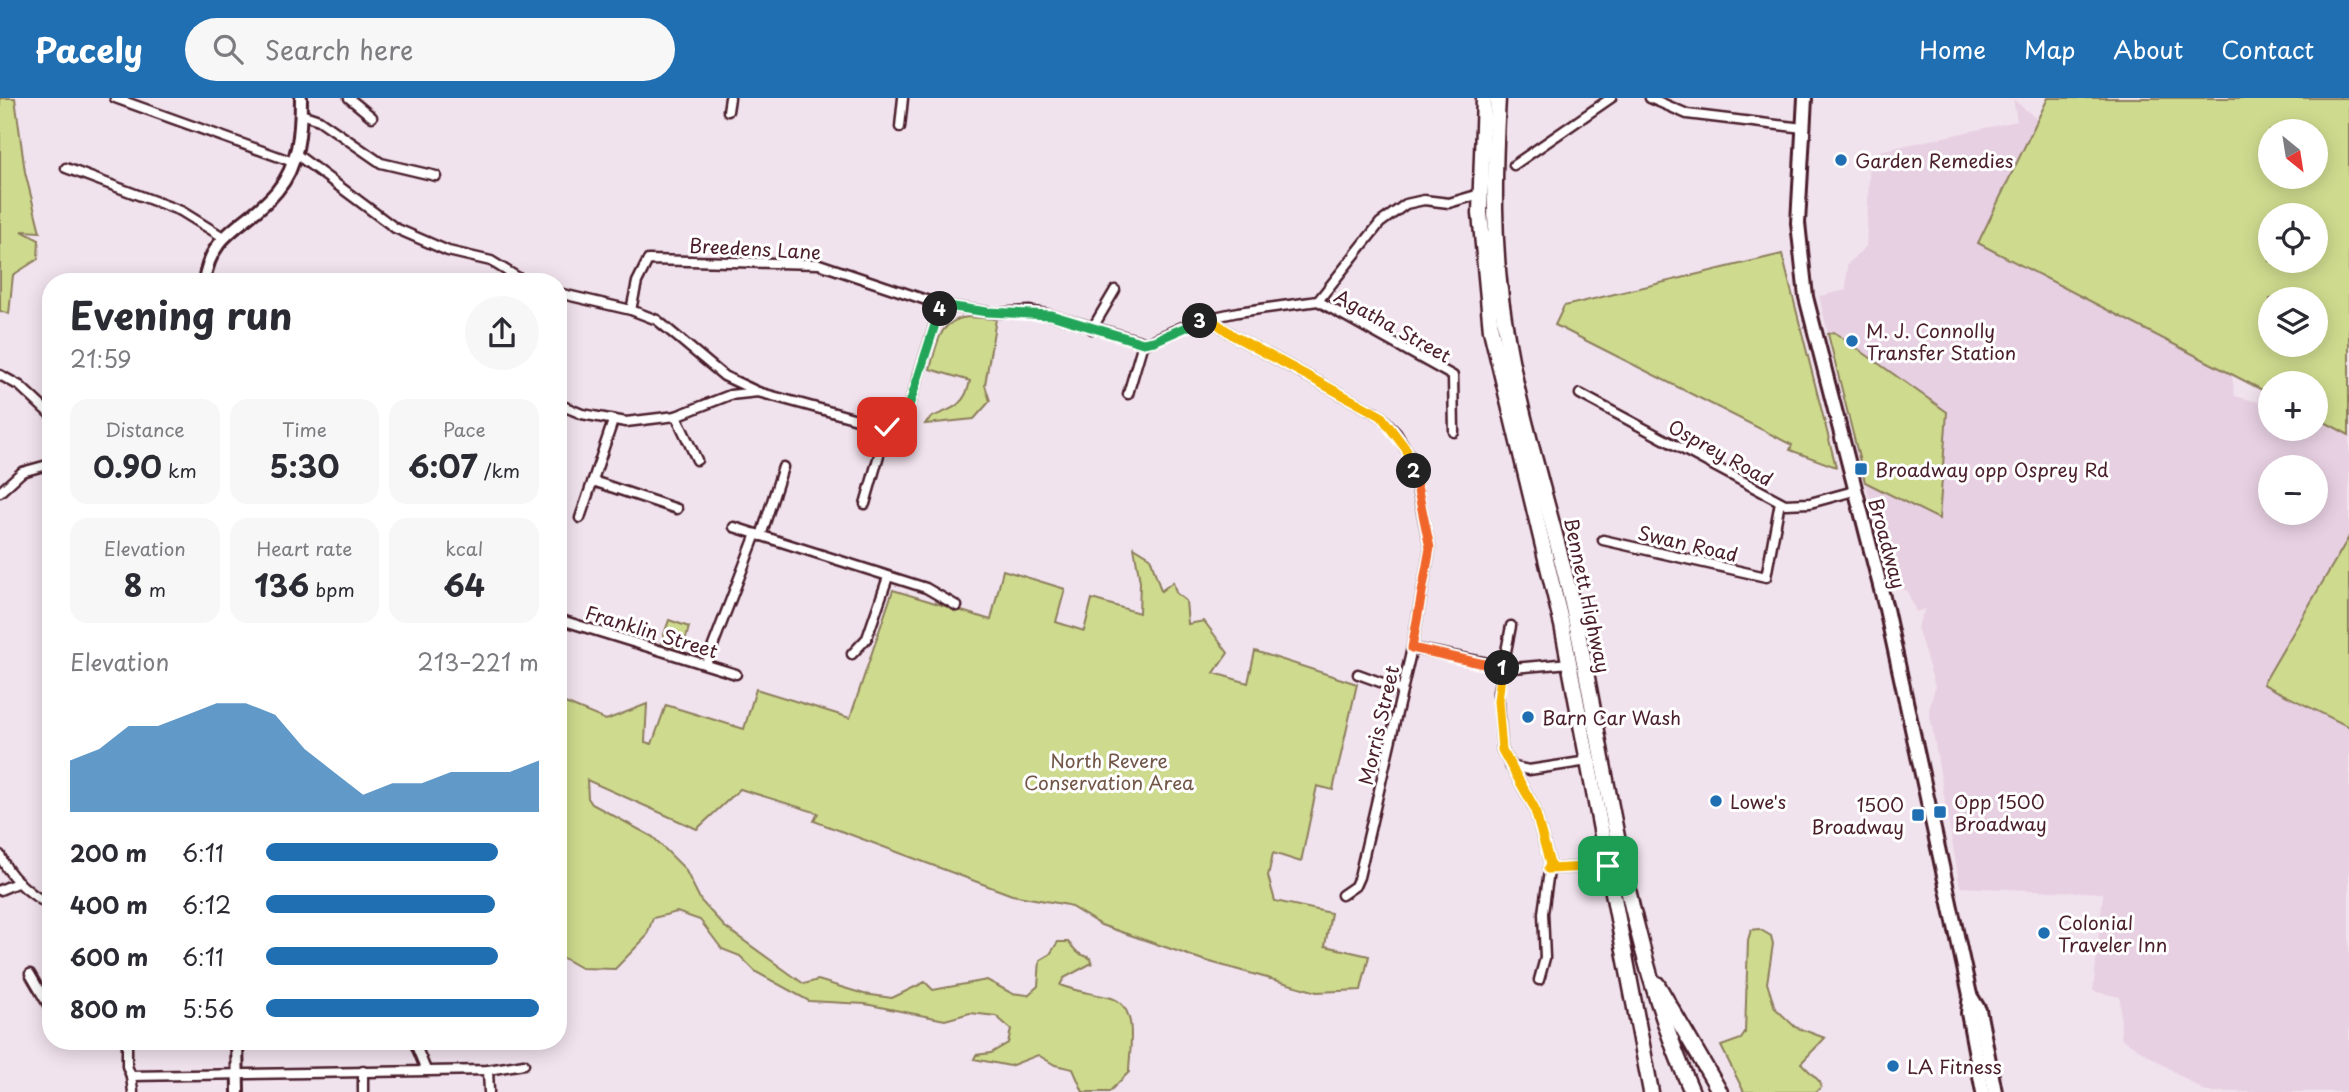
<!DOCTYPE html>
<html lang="en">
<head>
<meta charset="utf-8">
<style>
	:root { --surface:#fff; --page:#f7f7f7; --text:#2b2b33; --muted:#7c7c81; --accent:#1f6fb2 }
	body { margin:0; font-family:"Playpen Sans",sans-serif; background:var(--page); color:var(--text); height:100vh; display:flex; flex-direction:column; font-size:26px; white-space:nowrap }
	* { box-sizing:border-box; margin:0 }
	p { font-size:23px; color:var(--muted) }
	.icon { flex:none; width:38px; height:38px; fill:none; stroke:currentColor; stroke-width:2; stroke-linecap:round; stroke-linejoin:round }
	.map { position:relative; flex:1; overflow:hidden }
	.panel { position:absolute; left:42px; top:175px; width:525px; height:777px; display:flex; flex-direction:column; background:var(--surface); border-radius:28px; box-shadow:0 4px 18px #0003 }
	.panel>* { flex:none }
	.needle { width:46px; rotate:150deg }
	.fabs { position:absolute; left:2258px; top:21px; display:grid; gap:14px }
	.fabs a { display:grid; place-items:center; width:70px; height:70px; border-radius:50%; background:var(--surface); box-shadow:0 4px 18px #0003; font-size:35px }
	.pin { position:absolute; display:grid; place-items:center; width:60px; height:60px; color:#fff; margin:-30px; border-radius:14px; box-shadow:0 4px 10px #0006 }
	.km { position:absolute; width:35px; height:35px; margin:-18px; border-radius:50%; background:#222; color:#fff; font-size:19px; line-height:35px; text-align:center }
	.round { display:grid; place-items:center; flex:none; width:74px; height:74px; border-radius:37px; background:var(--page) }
	.summary { display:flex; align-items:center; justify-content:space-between; height:119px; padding:0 28px }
	h1 { font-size:38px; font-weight:700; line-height:52px }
	.stats { display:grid; grid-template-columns:repeat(3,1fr); gap:10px; height:119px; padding:7px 28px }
	.stats div { display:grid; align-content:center; border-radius:18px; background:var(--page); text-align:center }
	.stats b { font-size:30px; font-weight:700 }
	.stats small { font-size:19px; font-weight:400 }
	.stats p { font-size:19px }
	.chart { height:196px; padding:14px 28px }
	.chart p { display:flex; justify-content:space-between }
	.chart svg { width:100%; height:126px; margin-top:7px; fill:var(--accent); opacity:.7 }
	ul { padding:0 28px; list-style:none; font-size:23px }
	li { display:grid; grid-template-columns:112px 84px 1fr; align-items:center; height:52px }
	li i { height:18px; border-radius:9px; background:var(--accent) }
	header { display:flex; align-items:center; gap:42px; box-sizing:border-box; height:98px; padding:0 35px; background:var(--accent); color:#fff }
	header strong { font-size:33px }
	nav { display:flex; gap:38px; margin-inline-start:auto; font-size:24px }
	.search { width:490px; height:63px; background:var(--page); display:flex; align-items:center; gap:18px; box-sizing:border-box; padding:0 24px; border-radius:38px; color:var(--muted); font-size:26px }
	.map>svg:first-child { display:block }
</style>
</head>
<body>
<header>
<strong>Pacely</strong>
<div class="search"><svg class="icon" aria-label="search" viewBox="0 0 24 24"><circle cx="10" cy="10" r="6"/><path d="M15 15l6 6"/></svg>Search here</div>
<nav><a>Home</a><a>Map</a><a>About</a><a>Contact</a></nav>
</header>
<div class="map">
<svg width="2349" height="994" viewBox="0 0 2349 994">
	<rect width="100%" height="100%" fill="#f1e3ee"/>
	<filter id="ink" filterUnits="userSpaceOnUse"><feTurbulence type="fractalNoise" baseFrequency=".0143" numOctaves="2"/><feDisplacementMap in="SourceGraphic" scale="14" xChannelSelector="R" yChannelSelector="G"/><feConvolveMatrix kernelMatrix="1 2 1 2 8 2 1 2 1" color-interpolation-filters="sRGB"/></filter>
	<g filter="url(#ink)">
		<path fill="#e7d0e2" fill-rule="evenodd" d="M2013,1L2047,30L2229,257L2235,298L2270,307V331H2315V321L2349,337V994H2206L2121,940L2120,899L2093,893L2103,795L1960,789L1929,612L1935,589L1917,529L1925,511L1916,514L1907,493L1893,485L1865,384L1939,420L1947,315L1834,234L1828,236L1819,198L1846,192L1847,167L1866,148L1870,55L2017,23ZM2270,369H2315V415H2270Z"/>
		<g fill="#cedb8e" stroke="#8c7d5c" stroke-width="2" fill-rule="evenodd">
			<path d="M0,0H15L25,74L40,134L22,133L39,142L38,161L13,177L9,216L0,213Z"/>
			<path d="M2048,0H2349V337L2315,319V285H2270V296L1978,145ZM2270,33H2315V79H2270ZM2270,117H2315V163H2270ZM2270,201H2315V247H2270Z"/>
			<path d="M1782,156L1836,369L1790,352L1792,347L1555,227L1564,208Z"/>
			<path d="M968,219L996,221L985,287L990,303L974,321L925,326C935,310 963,319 970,283L930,271C937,247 938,222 968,219Z"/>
			<path d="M1834,234L1947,314L1939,421L1865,384L1828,236Z"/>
			<path d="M2349,439V629L2263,586Z"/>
			<path d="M1134,449L1150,459L1161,493L1173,484L1176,495L1186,503L1188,526L1204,523L1228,555L1214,575L1248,585L1255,553L1357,586L1333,692L1317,688L1301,764L1273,755L1268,778L1275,803L1331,815L1325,848L1369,858L1361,892L1317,894L1203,862L1101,827L1068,807L1012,797L814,723L818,715L740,691L697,731L587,682L588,700L592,706L653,739L685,771L701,803L725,829L804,886L818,882L864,896L892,900L925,884L933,892L987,882L1011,895L1028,897L1038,888L1040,862L1050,856L1058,844H1068L1078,855L1090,860L1092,865L1064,880L1060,887C1077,894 1091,895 1108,899C1141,906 1129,953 1129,974L1109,994H1083L1073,971L1055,967L1038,957L1010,968L974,961L976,957L991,955L1008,945L1011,931L996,918L970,915L945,922L865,906L809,903L756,874L740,858L722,851L700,822L677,814L653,820L646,839L615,871L581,870L558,857V602L606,622L647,606L645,644L652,646L666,607L744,631L756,591L850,620L893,492L991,522L1003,472L1065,491L1056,524L1084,533L1092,501L1139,515L1140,484Z"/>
			<path d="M669,522L689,529L683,551L661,545Z"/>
			<path d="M1759,831L1771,838L1773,846L1767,885L1775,910L1795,929L1825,940L1801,965L1820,984L1821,989L1816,994H1744L1721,948L1741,941L1745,935L1748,842L1751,832Z"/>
		</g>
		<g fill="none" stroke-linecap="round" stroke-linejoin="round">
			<defs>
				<g id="street">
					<path d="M115,0L293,64"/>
					<path d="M349,0L372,19"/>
					<path d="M1650,0L1687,16L1803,30"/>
					<path d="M728,13L730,0"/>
					<path d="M301,16L319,22L381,65L436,78"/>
					<path d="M900,29L903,0"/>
					<path d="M296,56L395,130L448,153L491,163L525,184"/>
					<path d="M1514,67L1611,0"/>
					<path d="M66,70L181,113L223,139"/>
					<path d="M558,195L631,212L657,222L724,278L758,294"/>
					<path d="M1318,203L1453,278L1454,334"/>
					<path d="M631,212L637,184L648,162L819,166L941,207L995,215L1029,213L1051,217L1147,245L1196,223L1238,214L1318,203L1380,125L1406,106L1424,102L1449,105L1480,96"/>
					<path d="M1209,220L1234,238L1381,318L1396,335L1410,358L1430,450L1412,550L1359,779L1355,788L1342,797"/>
					<path d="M1092,231L1115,192"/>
					<path d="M0,277L20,288L51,317"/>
					<path d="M1128,296L1143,245"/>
					<path d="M1580,296L1785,406L1810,405L1854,393"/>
					<path d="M558,306L582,316L626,324L676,318L730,297L758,294L901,333L941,207"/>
					<path d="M676,318L697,362"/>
					<path d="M593,383L677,411"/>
					<path d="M0,394L22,374L51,366"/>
					<path d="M865,406L887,329"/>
					<path d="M580,420L613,323"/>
					<path d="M734,429L926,490L957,508"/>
					<path d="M761,438L783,369"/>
					<path d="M1603,442L1766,479L1780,404"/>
					<path d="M558,521L736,576"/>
					<path d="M1511,528L1498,594L1502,652L1534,709L1550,766L1543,815L1545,860L1539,882"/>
					<path d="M1412,550L1513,570L1570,565"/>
					<path d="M852,556L867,540L888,479"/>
					<path d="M706,566L756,436"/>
					<path d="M1358,576L1402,592"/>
					<path d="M1510,668L1529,672L1588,663"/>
					<path d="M0,757C9,780 30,796 51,808"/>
					<path d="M1548,771L1608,768"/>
					<path d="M0,792L19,784"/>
					<path d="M30,876L51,912"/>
					<path d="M127,943V968L131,978L488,972L524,966"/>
					<path d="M414,943L426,972"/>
					<path d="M488,972L489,994"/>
					<path d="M131,978L133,994"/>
					<path d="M363,994V973"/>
				</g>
				<g id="secondary">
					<path d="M204,184C211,132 248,128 277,93C299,67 301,33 301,0"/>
					<path d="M237,943L238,994"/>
				</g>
				<g id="primary">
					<path d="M1805,0L1798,125L1806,199L1886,511L1970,897L1979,912L1995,994"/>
					<path d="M1970,897L1968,915L1983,994"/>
				</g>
				<g id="highway">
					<path d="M1484,0L1480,115L1491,232L1562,527L1651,994"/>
					<path d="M1498,0C1494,74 1492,147 1504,221C1519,324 1555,422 1576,524C1609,682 1626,845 1692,994"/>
					<path d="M1657,886L1720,994"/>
				</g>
			</defs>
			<use href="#street" stroke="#4a1f2b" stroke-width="13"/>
			<use href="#secondary" stroke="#4a1f2b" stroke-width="16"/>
			<use href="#primary" stroke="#4a1f2b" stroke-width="18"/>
			<use href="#highway" stroke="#4a1f2b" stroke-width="19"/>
			<use href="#street" stroke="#fff" stroke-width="8"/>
			<use href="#secondary" stroke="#fff" stroke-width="10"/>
			<use href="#primary" stroke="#fff" stroke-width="12"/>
			<use href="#highway" stroke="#fff" stroke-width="14"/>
		</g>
	</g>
	<g fill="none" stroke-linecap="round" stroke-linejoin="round" filter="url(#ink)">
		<defs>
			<path id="split-1" d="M1502,570L1498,603L1502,652L1534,709L1550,766L1548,771L1608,768"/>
			<path id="split-2" d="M1414,373L1430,450L1412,550L1502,570"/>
			<path id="split-3" d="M1200,223L1209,220L1234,238L1381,318L1406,351L1414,373"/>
			<path id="split-4" d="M940,211L941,207L987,214L1051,217L1143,245L1154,243L1200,223"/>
			<path id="split-5" d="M887,329L901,333L940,211"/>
		</defs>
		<use href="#split-1" stroke="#fff" stroke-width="14"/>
		<use href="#split-2" stroke="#fff" stroke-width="14"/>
		<use href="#split-3" stroke="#fff" stroke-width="14"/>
		<use href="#split-4" stroke="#fff" stroke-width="14"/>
		<use href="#split-5" stroke="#fff" stroke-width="14"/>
		<use href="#split-1" stroke="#f5b400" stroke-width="9"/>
		<use href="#split-2" stroke="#f0652b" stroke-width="9"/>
		<use href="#split-3" stroke="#f5b400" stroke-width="9"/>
		<use href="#split-4" stroke="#22a559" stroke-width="9"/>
		<use href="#split-5" stroke="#22a559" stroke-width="9"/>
	</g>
	<g fill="#1f6fb2" stroke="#fff" stroke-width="2.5">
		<circle cx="1841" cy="62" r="7"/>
		<circle cx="1852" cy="243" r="7"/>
		<rect x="1854" y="364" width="14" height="14" rx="3.5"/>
		<circle cx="1528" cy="619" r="7"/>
		<circle cx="1716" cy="703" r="7"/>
		<rect x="1933" y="707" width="14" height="14" rx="3.5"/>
		<rect x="1911" y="710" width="14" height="14" rx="3.5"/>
		<circle cx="2044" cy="835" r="7"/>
		<circle cx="1893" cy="968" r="7"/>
	</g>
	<g text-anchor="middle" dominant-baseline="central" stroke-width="6" stroke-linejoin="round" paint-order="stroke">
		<g font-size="19" fill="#4a1f2b" stroke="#fff" text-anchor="start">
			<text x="1855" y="62">Garden Remedies</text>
			<text x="1866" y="232">M. J. Connolly<tspan x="1866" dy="22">Transfer Station</tspan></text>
			<text x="1875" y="371">Broadway opp Osprey Rd</text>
			<text x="1542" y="619">Barn Car Wash</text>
			<text x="1730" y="703">Lowe's</text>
			<text x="1954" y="703">Opp 1500<tspan x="1954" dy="22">Broadway</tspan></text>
			<text x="1904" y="706" text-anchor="end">1500<tspan x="1904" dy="22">Broadway</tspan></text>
			<text x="2058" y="824">Colonial<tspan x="2058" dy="22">Traveler Inn</tspan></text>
			<text x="1907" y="968">LA Fitness</text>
		</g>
		<g font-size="19" fill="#4a1f2b" stroke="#fff">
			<text transform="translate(755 150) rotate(3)">Breedens Lane</text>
			<text transform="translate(1393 227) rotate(29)">Agatha Street</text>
			<text transform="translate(1721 354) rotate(29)">Osprey Road</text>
			<text transform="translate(1688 445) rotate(13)">Swan Road</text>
			<text transform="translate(1888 445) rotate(75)">Broadway</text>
			<text transform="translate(1588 497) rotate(78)">Bennett Highway</text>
			<text transform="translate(652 533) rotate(17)">Franklin Street</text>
			<text transform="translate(1378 627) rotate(-77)">Morris Street</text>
		</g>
		<g font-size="19" fill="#725749" stroke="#fff">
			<text x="1109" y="662">North Revere<tspan x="1109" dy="22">Conservation Area</tspan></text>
		</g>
	</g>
</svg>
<div class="fabs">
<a><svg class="needle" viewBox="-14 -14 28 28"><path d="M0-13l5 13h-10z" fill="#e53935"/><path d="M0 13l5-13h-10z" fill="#7c7c81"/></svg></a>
<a><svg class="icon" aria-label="locate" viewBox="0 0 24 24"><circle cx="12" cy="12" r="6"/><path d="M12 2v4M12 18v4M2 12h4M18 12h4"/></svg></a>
<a><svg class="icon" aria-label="layers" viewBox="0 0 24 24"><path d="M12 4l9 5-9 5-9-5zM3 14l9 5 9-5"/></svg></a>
<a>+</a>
<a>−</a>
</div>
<div class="pin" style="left:1608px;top:768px;background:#1e9e55"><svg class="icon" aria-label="arrive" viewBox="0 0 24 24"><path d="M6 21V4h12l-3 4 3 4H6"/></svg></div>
<div class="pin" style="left:887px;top:329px;background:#d93025"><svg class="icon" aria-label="check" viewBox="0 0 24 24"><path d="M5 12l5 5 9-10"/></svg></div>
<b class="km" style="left:1502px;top:570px">1</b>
<b class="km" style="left:1414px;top:373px">2</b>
<b class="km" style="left:1200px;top:223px">3</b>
<b class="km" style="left:940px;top:211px">4</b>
<section class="panel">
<div class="summary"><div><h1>Evening run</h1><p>21:59</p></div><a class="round"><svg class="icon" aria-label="share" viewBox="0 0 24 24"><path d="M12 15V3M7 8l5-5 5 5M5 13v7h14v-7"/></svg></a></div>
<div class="stats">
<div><p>Distance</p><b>0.90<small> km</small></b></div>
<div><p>Time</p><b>5:30</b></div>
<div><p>Pace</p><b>6:07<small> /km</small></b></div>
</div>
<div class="stats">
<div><p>Elevation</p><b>8<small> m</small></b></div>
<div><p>Heart rate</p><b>136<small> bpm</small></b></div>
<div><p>kcal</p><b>64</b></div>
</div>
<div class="chart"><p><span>Elevation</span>213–221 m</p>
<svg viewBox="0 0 160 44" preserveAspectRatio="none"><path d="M0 44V26L10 22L20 14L30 14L40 10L50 6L60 6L70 10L80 22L90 30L100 38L110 34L120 34L130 30L140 30L150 30L160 26V44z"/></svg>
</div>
<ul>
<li><b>200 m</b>6:11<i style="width:85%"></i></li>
<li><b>400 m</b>6:12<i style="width:84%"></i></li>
<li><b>600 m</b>6:11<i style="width:85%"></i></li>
<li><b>800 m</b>5:56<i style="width:100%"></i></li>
</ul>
</section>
</div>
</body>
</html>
